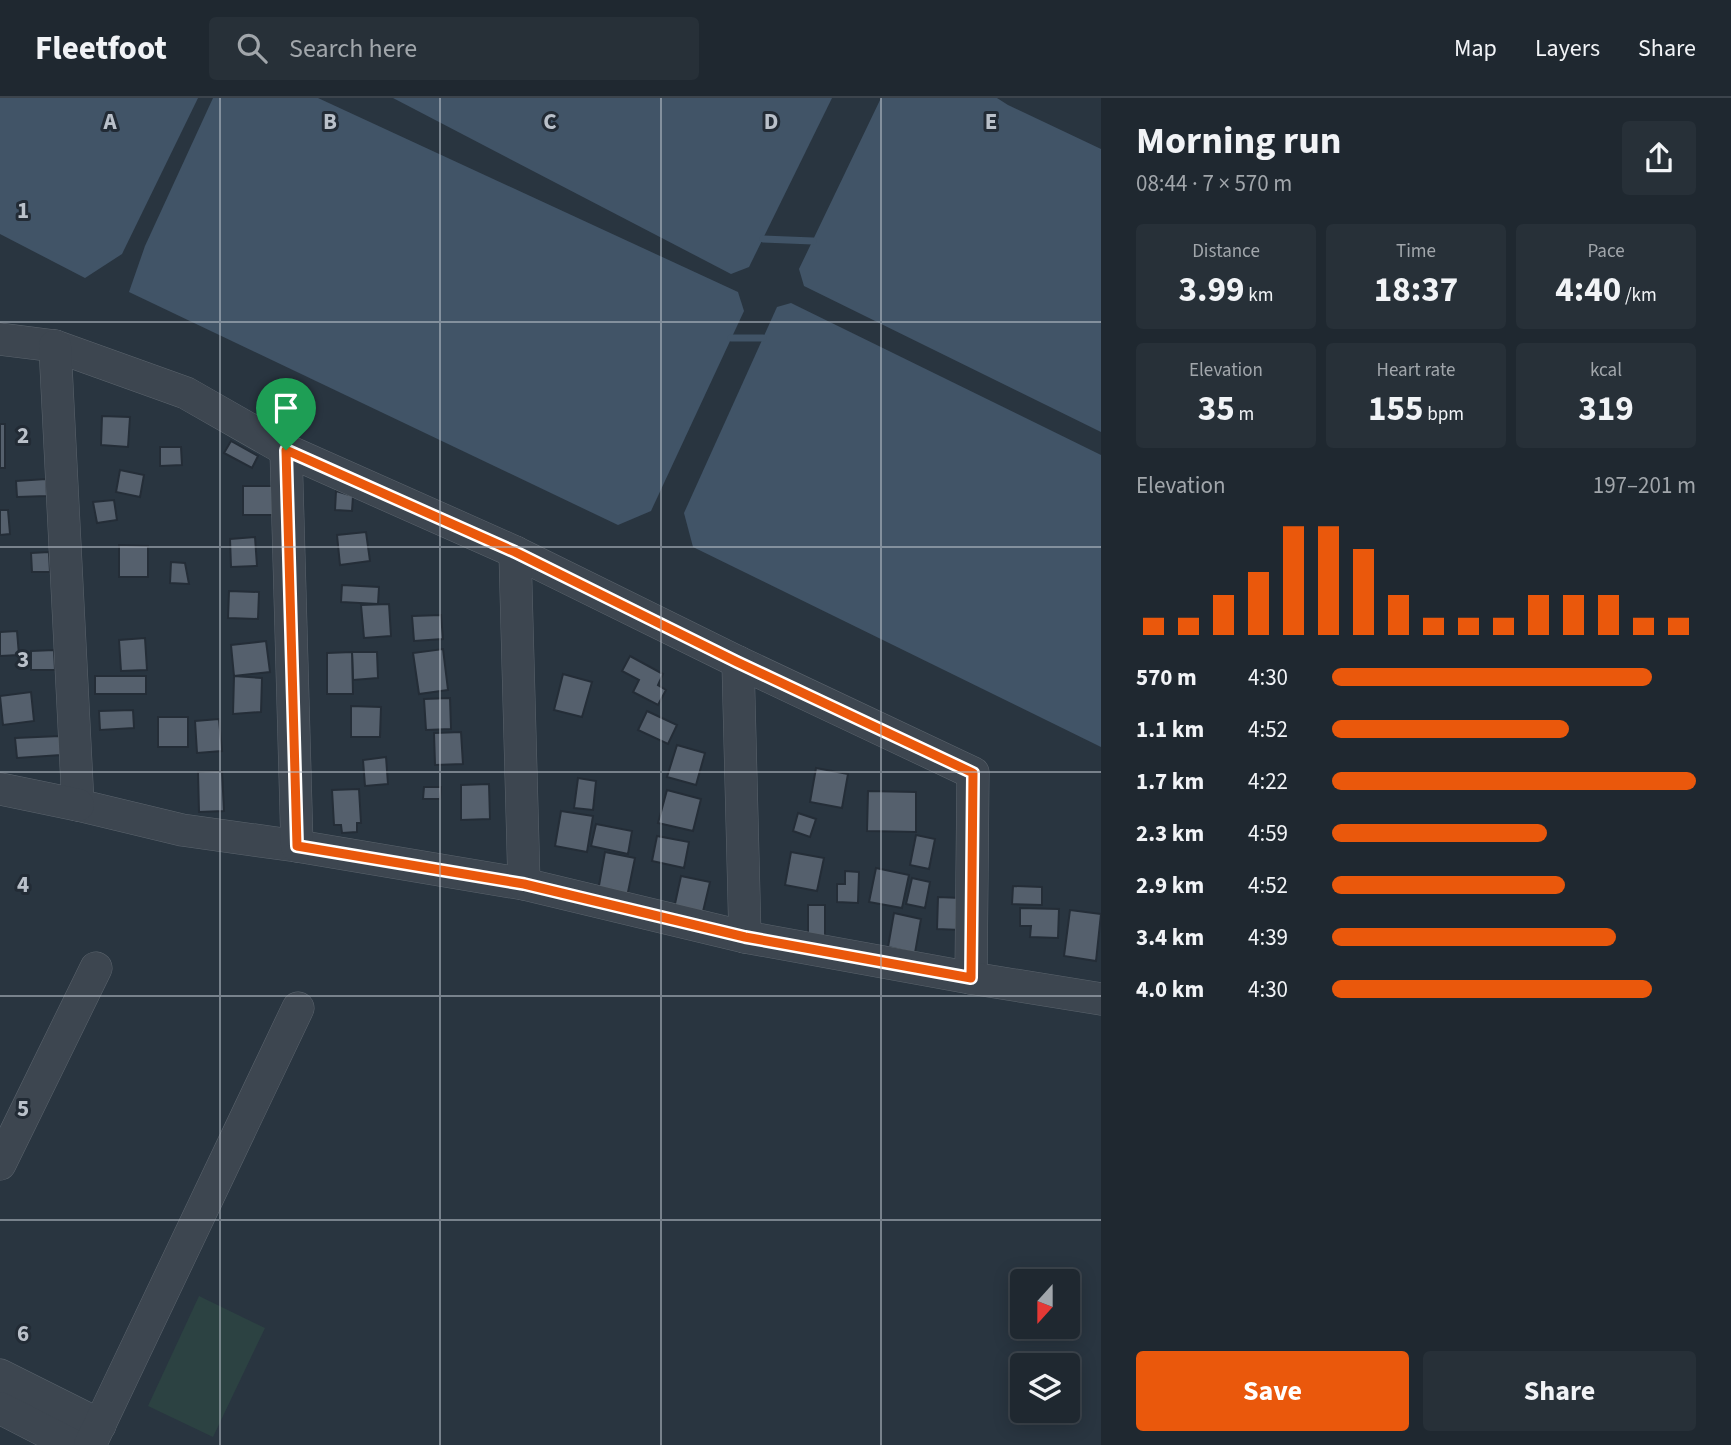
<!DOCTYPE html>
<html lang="en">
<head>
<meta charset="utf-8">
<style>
	:root { --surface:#1f2830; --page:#273038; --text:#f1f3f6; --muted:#a1a6ab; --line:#3c444c; --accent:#ea580c }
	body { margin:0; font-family:"Source Sans 3",sans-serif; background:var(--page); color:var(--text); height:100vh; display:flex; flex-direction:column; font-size:26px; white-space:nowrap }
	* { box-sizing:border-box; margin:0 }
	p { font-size:23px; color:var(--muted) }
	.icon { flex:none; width:38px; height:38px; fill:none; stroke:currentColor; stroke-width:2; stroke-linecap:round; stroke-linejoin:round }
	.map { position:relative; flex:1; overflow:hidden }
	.details { display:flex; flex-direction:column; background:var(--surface); width:630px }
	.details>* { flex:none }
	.needle { width:46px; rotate:201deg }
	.controls { position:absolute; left:1010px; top:1171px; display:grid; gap:14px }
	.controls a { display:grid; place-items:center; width:70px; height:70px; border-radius:7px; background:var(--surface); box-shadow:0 4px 18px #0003,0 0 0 2px var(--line); font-size:35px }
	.pin { position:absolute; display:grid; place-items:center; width:60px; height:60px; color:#fff; margin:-72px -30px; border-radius:50% 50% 50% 0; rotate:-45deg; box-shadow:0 0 7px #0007 }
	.pin .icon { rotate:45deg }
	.round { display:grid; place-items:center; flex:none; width:74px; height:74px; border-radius:7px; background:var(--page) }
	.overview { display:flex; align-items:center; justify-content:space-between; height:119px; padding:0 35px }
	h1 { font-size:38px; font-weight:700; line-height:52px }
	.metrics { display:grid; grid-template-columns:repeat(3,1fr); gap:10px; height:119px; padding:7px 35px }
	.metrics div { display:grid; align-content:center; border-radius:7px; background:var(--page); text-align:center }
	.metrics b { font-size:35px; font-weight:700 }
	.metrics small { font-size:19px; font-weight:400 }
	.metrics p { font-size:19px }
	.chart { height:196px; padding:14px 35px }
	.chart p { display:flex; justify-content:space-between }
	.chart svg { width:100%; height:126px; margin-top:7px; stroke:var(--accent); stroke-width:6 }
	.button { display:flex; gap:14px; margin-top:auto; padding:14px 35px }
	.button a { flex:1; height:80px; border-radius:7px; background:var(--accent); color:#fff; font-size:28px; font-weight:700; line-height:80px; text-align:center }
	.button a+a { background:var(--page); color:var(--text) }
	ul { padding:0 35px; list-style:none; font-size:23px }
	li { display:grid; grid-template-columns:112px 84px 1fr; align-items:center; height:52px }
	li i { height:18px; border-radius:9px; background:var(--accent) }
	header { display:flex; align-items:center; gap:42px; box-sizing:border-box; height:98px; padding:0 35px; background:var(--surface); border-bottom:2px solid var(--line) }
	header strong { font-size:33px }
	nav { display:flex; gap:38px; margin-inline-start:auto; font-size:24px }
	.search { width:490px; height:63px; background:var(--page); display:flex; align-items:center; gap:18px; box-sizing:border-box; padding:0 24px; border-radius:7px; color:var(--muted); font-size:26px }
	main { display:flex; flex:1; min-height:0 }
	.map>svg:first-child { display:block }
</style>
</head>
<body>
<header>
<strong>Fleetfoot</strong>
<div class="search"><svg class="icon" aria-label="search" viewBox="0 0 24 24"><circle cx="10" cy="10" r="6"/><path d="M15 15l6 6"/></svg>Search here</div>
<nav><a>Map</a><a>Layers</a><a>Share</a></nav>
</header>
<main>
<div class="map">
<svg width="1101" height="1347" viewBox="0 0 1101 1347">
	<rect width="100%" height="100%" fill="#293540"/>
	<path fill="#2c4242" d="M199,1198L265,1230L213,1339L148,1308Z"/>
	<g fill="#415467">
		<path d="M0,0H198L122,156L85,180L0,136Z"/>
		<path d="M213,0H318L738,194L744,213L651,413L618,427L129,194L145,148Z"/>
		<path d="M393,0H832L749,169L731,176Z"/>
		<path d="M881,0H997L1008,7L1101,51V334L804,188L799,171Z"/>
		<path d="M791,205L1101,357V649L693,449L684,415L777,209Z"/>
	</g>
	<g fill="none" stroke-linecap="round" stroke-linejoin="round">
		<g stroke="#415467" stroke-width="7">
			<path d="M763,141L813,143"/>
			<path d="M731,240H763"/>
		</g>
	</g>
	<g fill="#55606d" stroke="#242d37" stroke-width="2">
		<path d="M102,318L130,319L128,349L101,347Z"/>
		<rect x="0" y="326" width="5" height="44"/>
		<path d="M231,343L258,358L252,370L224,355Z"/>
		<path d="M160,349H181L182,367L160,368Z"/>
		<path d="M120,372L144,377L140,399L116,394Z"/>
		<path d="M46,381L47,398L17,399L16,383Z"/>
		<rect x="243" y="388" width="32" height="29"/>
		<path d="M336,393L353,398L352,413L335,412Z"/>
		<path d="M114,402L117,422L97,425L93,404Z"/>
		<path d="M0,412H8L10,436L0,437Z"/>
		<path d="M366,434L370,463L340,467L337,437Z"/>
		<path d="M255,439L257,468L231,469L230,441Z"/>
		<path d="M119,447L148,448V479H119Z"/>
		<path d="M49,454L50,474H32L31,455Z"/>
		<path d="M171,464L185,465L189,486L170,485Z"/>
		<path d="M342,487L379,489L378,506L341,504Z"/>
		<path d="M229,493L259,494L258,521L228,520Z"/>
		<path d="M389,506L391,538L364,540L361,507Z"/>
		<path d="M441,517L443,541L414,543L412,518Z"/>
		<path d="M17,533L19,557L0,558V534Z"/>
		<path d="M145,540L147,572L121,573L119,542Z"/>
		<path d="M266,543L270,574L234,578L231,547Z"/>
		<path d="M443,551L448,592L419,596L413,555Z"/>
		<path d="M54,552L55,572H31V553Z"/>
		<path d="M352,554H377L378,580L353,582Z"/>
		<path d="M352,554L353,596H327V555Z"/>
		<path d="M630,558L663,576L658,587L666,592L658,607L633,594L639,582L622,573Z"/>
		<path d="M563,576L592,584L582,619L554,612Z"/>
		<rect x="95" y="578" width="51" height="18"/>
		<path d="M234,578L262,580L261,614L233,616Z"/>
		<path d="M31,594L34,623L3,627L0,598Z"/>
		<path d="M450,600L451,631L426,632L424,601Z"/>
		<path d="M351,608L381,609L380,639H351Z"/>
		<path d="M133,612L134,630L100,632L99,613Z"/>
		<path d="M647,613L677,627L668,646L638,632Z"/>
		<rect x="158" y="619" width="30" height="30"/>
		<path d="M219,621L222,653L197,655L195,623Z"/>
		<path d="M461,634L463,666L435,667L434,635Z"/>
		<path d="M60,638L61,657L17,660L15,640Z"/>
		<path d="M677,647L705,655L696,687L667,679Z"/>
		<path d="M386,659L388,686L365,688L363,662Z"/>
		<path d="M816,670L848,676L842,710L810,704Z"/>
		<path d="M222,673L224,713L199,714L198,674Z"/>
		<path d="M578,680L596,683L593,712L574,710Z"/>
		<path d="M489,686L490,721L461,722V687Z"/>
		<path d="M424,689H441L440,701H423Z"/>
		<path d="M359,691L361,725H357V734L342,735L341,727H334L332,692Z"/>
		<path d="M667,692L701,701L693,733L658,725Z"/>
		<path d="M868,693L916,694V734L867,733Z"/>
		<path d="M561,713L593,718L587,754L555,748Z"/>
		<path d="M798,715L816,721L810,739L793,733Z"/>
		<path d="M596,726L632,733L628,756L591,748Z"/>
		<path d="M916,737L935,741L929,771L910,767Z"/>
		<path d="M657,738L689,744L684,770L652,763Z"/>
		<path d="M605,754L635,760L627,799L598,793Z"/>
		<path d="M791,754L824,760L817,793L785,787Z"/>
		<path d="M876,770L909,777L902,810L869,804Z"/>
		<path d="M845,773L859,774L858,805L837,804V786H845Z"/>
		<path d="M681,778L710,784L701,822L673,815Z"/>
		<path d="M912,780L930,784L925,810L906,806Z"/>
		<path d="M1013,788L1042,789V807L1012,806Z"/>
		<path d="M938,799L961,800L960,832L937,831Z"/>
		<rect x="808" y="807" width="17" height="42"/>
		<path d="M1020,810L1059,811L1058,840L1030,839L1031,828H1020Z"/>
		<path d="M1070,812L1101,816L1096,863L1064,858Z"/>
		<path d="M894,815L921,821L915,855L888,849Z"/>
	</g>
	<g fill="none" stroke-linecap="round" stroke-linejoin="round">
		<defs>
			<g id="minor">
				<path d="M0,241L55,248L186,295L286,352L515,454L738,564L973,675L971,880"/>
				<path d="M55,248L78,707L182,732L297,748L524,786L745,839L971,880L1101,901"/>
				<path d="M286,352L297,748"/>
				<path d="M515,454L524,786"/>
				<path d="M738,564L745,839"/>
				<path d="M0,691L78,707"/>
				<path d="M0,1066L96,870"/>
				<path d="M0,1277L100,1327"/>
				<path d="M0,1310L72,1347"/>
				<path d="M90,1347L298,910"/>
			</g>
		</defs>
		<use href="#minor" stroke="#5b646d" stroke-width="33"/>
		<use href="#minor" stroke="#3d4650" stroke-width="32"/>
	</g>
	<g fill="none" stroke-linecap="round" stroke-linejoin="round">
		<defs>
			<path id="route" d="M286,352L515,454L737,564L973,675L971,880L745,839L524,786L297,748Z"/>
		</defs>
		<use href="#route" stroke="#fff" stroke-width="14"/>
		<use href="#route" stroke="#ea580c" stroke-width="9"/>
	</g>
	<path fill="none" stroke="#bac1ca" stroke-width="2" stroke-opacity="0.55" d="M220,0V1347M440,0V1347M661,0V1347M881,0V1347M0,224H1101M0,449H1101M0,674H1101M0,898H1101M0,1122H1101"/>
	<g font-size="23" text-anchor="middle" font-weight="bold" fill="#bac1ca" stroke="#222b35" stroke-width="6" stroke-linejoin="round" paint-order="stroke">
		<text x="110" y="31">A</text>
		<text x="330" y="31">B</text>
		<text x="550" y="31">C</text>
		<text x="771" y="31">D</text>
		<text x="991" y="31">E</text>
		<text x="23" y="120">1</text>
		<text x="23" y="345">2</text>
		<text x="23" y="569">3</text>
		<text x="23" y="794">4</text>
		<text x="23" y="1018">5</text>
		<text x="23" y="1243">6</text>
	</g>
</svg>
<div class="controls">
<a><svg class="needle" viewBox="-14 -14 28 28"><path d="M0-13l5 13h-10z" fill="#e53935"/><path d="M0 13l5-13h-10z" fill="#a1a6ab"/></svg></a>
<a><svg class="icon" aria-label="layers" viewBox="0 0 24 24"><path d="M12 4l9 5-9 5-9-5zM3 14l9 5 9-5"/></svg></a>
</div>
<div class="pin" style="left:286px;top:352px;background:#1e9e55"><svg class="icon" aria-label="arrive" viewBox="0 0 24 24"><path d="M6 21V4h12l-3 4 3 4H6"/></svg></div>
</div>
<section class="details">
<div class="overview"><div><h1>Morning run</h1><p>08:44 · 7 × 570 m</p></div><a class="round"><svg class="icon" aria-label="share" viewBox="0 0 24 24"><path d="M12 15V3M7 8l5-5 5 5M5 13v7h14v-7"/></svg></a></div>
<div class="metrics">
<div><p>Distance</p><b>3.99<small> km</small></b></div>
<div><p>Time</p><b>18:37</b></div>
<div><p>Pace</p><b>4:40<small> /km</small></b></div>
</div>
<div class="metrics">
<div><p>Elevation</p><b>35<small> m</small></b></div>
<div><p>Heart rate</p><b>155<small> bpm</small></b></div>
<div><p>kcal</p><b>319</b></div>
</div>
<div class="chart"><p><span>Elevation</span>197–201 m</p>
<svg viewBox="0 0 160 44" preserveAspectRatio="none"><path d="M5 44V38M15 44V38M25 44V30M35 44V22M45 44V6M55 44V6M65 44V14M75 44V30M85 44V38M95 44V38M105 44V38M115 44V30M125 44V30M135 44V30M145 44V38M155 44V38"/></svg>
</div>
<ul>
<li><b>570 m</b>4:30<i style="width:88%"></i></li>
<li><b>1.1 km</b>4:52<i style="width:65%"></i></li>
<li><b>1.7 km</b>4:22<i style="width:100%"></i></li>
<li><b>2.3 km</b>4:59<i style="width:59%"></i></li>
<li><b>2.9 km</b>4:52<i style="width:64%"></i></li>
<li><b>3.4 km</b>4:39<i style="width:78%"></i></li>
<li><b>4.0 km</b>4:30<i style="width:88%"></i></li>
</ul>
<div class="button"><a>Save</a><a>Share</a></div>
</section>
</main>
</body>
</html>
